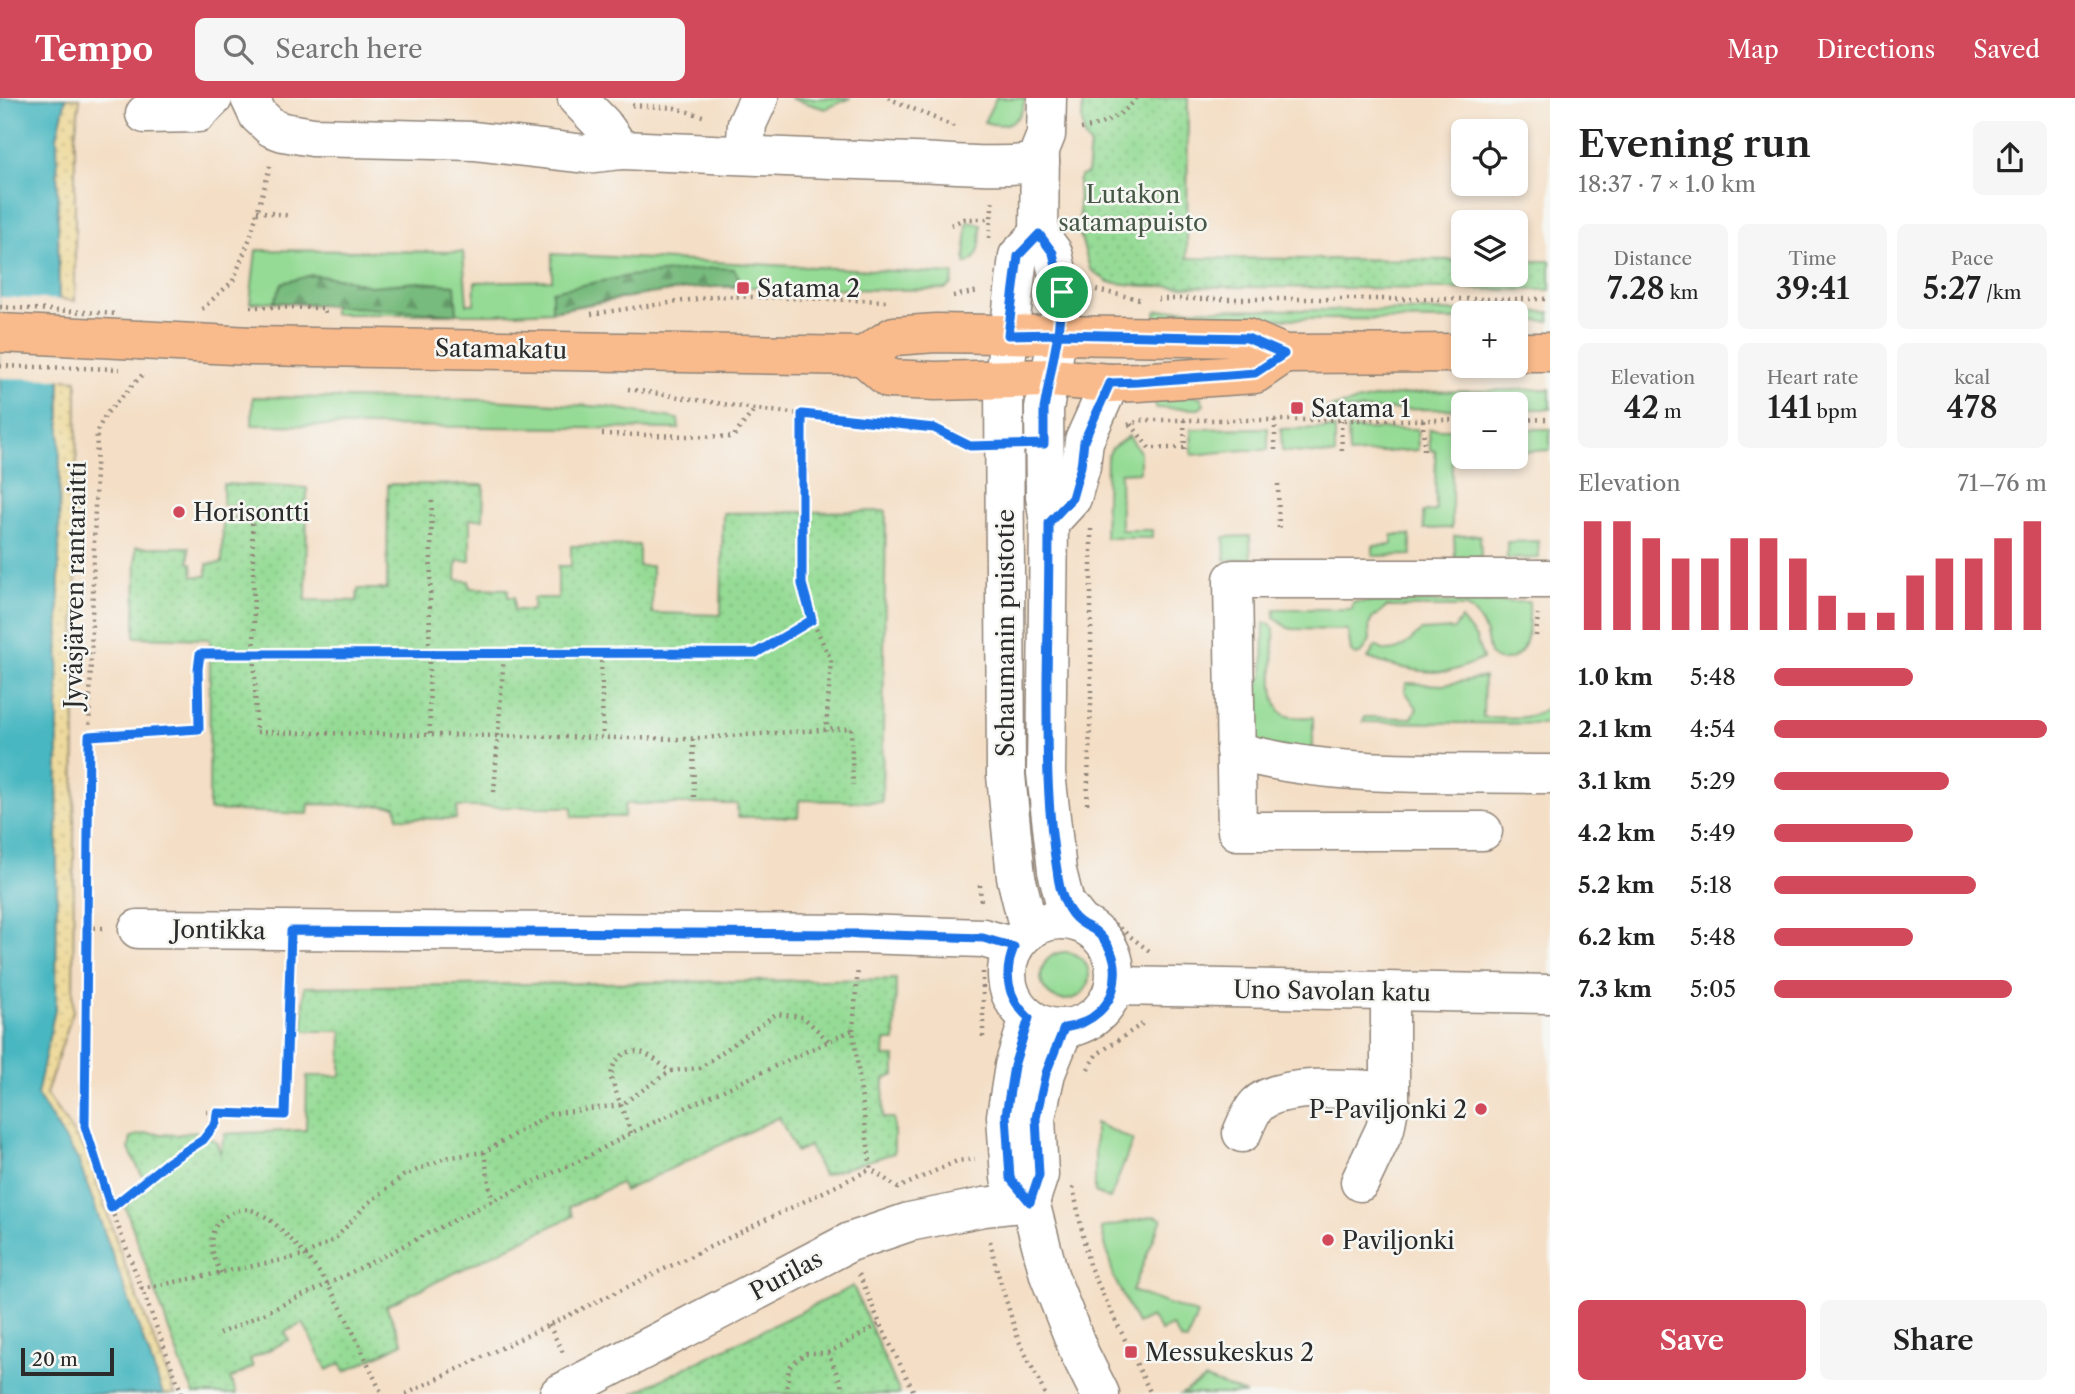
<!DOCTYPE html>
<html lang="en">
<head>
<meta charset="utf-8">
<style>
	:root { --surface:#fff; --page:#f6f6f6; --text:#222; --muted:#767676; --accent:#d1495b }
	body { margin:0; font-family:"Libre Caslon Text",serif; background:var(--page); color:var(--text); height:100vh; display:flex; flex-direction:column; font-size:26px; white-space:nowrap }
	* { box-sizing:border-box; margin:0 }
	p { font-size:23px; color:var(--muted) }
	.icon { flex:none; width:38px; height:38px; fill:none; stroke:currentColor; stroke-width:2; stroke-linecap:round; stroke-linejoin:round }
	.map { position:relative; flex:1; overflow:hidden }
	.sheet { display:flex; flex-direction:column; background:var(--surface); width:525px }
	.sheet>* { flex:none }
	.tools { position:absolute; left:1451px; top:21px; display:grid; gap:14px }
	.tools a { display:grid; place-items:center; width:77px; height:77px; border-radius:10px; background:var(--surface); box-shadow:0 4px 10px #0003; font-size:35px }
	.scale { position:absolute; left:21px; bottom:18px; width:93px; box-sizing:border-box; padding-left:7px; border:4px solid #2b2b2b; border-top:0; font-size:19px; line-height:24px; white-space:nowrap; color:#2b2b2b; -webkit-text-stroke:5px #f6f6f2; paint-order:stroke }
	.pin { position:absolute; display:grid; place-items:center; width:60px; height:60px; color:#fff; margin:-30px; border:4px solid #fff; border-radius:50%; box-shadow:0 2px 7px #0007 }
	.round { display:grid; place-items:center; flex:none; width:74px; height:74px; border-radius:10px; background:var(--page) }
	.overview { display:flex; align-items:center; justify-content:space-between; height:119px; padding:0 28px }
	h1 { font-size:38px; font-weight:600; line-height:52px }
	.metrics { display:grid; grid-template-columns:repeat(3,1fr); gap:10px; height:119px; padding:7px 28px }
	.metrics div { display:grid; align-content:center; border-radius:10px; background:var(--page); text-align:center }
	.metrics b { font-size:30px; font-weight:600 }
	.metrics small { font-size:19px; font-weight:400 }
	.metrics p { font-size:19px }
	.chart { height:196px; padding:14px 28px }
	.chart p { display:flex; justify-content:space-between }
	.chart svg { width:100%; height:126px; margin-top:7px; stroke:var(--accent); stroke-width:6 }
	.action { display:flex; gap:14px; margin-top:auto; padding:14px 28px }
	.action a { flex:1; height:80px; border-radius:10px; background:var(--accent); color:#fff; font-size:28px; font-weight:600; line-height:80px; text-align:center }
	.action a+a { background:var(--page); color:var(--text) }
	ul { padding:0 28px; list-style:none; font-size:23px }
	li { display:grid; grid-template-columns:112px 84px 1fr; align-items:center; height:52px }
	li i { height:18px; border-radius:9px; background:var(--accent) }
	header { display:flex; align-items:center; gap:42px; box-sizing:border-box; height:98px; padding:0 35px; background:var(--accent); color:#fff }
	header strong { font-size:33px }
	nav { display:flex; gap:38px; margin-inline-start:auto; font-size:24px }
	.search { width:490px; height:63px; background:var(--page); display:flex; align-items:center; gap:18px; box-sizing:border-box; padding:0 24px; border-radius:10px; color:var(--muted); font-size:26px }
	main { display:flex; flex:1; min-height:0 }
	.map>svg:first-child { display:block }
</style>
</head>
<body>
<header>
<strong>Tempo</strong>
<div class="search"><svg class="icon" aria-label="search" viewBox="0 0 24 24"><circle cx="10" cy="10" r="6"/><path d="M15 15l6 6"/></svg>Search here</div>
<nav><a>Map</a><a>Directions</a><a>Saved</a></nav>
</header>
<main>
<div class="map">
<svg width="1550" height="1296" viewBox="0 0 1550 1296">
	<defs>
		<pattern id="forest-firs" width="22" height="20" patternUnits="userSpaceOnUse" patternTransform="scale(1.75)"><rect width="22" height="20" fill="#78bb7e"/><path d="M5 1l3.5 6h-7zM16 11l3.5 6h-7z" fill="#639867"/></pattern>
		<pattern id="sand-dots" width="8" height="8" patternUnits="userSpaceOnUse" patternTransform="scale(1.75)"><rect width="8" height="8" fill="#eeda9e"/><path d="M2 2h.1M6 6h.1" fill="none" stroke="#cb8" stroke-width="1.8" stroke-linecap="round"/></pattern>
		<pattern id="park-dots" width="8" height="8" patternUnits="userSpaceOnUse" patternTransform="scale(1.75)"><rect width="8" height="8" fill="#95db95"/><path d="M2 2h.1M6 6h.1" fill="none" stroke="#81bc81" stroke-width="1.8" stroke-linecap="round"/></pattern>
	</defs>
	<rect width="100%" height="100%" fill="#f6f6f2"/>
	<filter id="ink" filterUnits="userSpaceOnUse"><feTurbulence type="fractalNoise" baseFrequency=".0143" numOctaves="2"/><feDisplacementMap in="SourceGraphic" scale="14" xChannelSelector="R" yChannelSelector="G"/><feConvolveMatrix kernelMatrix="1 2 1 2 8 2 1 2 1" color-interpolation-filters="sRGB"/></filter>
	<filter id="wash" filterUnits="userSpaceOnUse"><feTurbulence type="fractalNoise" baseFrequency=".00686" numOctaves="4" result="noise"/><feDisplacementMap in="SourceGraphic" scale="28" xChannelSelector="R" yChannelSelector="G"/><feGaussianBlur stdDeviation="1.57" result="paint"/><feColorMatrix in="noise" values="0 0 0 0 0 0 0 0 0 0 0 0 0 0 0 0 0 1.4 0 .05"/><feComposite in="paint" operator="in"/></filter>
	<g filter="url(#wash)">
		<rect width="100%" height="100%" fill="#f4dec5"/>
		<g fill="#95db95" stroke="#608360" stroke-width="2">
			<path d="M790,0H851L825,11Z"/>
			<path d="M996,0H1025C1022,25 1006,31 984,24Z"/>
			<path d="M967,124L981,126C980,141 983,161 965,166Z"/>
			<path d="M256,152L463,154L467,206H474L475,184L552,182V156L953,176L952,186L945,191L887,192L772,189H702L653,195L552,213L495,216H333V199L250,205Z"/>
			<path d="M1178,211L1550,214V223H1516V215H1463V222L1155,220L1156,213Z"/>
			<path d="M1550,291V311H1516V306H1463V311L1320,312L1374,300L1426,294Z"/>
			<path d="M1193,298L1201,299L1204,307L1199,311L1155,310V299Z"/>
			<path d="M253,299L491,302L608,309L678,321L679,331L252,327Z"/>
			<path d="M1268,330V352H1244L1192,357L1191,331Z"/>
			<path d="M1335,330V357L1282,353L1281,331Z"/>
			<path d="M1348,331H1417L1418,352L1349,356Z"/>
			<path d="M1429,331H1463V353H1452V430L1424,431L1423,414L1436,413L1435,353L1430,352Z"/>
			<path d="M1516,331H1550V352L1516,354Z"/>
			<path d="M1129,338L1140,354V374L1120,375L1121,432H1152V440H1105L1107,360L1112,350Z"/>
			<path d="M1392,437H1410L1412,457L1373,458V448L1392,447Z"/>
			<path d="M1480,437L1481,459L1455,460L1454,438Z"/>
			<path d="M1250,438L1251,461L1225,462L1224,439Z"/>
			<path d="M1538,443L1539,460L1507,461V444Z"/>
			<path d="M1353,504H1529C1529,524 1532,557 1506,562C1501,563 1495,562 1491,557C1488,553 1488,547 1487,541C1484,527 1478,517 1466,509H1387L1372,521L1369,527L1370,542L1362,555L1356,557L1351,554L1348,532L1293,531L1288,530L1274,519L1275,511H1352Z"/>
			<path d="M1461,521L1476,540L1483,561C1472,565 1462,570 1451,573C1428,577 1389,568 1368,560L1376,548C1394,561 1408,545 1421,533L1454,531Z"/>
			<path d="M1264,525L1270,526L1274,531C1276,552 1265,606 1285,617C1293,621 1304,619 1313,619V653L1254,646L1252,580H1263Z"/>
			<path d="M1484,579L1483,619C1505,619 1535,624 1550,607V626L1363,624L1364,619L1412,620L1417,610L1405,593L1406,585L1443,587Z"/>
			<circle cx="1065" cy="878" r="24"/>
			<path d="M1095,1025L1133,1042L1110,1101L1095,1094Z"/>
			<path d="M1154,1118L1162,1121L1132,1193L1197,1216L1187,1243L1181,1242L1172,1228L1161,1233L1151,1219L1137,1226L1114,1180L1101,1130Z"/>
			<path d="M1205,1281L1246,1296H1181Z"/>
		</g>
		<g fill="url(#forest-firs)" stroke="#527354" stroke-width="2">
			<path d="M716,170L734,171L739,179L735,188C673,190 613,201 552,213V193L628,178Z"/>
			<path d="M312,177L345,181L370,188L419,184L455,187L457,216L274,204L282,185Z"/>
		</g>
		<g fill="url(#sand-dots)" stroke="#8c8264" stroke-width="2">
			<path d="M66,0H80L75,39V203L59,201L57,39Z"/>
			<path d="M60,281L77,282L73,913L46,996L87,1055L124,1165L175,1296H163L36,997L56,906Z"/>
		</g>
		<g fill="url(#park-dots)" stroke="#608360" stroke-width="2">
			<path d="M1083,0H1188L1187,160L1463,162V177H1516V163H1550V192L1143,188L1108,184L1090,171L1080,136L1078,83L1081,78L1087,76L1090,46L1085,41L1082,22Z"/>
			<path d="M223,386L307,390L306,502L357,503L358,491H387L388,386L484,387L483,421H470V463H457L456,482L469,483L470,490L508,491V499H514V512H533V500H558V468H571V448L639,447V468H652V515L721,517L723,415L886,413L882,704L799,702L798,719H738L737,706H625L624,719H572V709H457L456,721L398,720L396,708L309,706L308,716L209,712L210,541L135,539L136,449H189V465H192L193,478H207V466L222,465L223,421H236L235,407H223Z"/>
			<path d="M896,881L895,943H885L884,959H895V977L884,981L883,1020H894V1055L823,1077L809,1048L796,1054L779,1019L624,1093L620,1085L569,1109L573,1118L386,1208L403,1245L345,1274L341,1265L327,1272L303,1225L285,1234L289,1242L250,1261L253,1269L230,1281L237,1296H194L181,1266L125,1108L147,1088L129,1051L131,1039L146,1035L177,1037L195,1033L216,1043L220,1055L225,1036L306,1032L307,978H341L342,933H304V889Z"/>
			<path d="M853,1188L900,1296H632Z"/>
		</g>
		<path fill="#48b7c1" stroke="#3a7176" stroke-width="2" d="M0,0H66L57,39L60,322L56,906L37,997L78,1062L163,1296H0Z"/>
		<path fill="#f4dec5" d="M0,199L62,202L63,281L0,280Z"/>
	</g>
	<g filter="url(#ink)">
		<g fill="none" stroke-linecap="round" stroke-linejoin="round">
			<defs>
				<g id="minor">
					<path d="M250,0L258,17L272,30L283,34L313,39L474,43L586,56L621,52L603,27L577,0"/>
					<path d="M1047,0L1046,37L1040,52L1039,136L1053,155L1062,194L1058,236L1044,311L1045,398L1049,425L1046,675L1057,773L1065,805L1080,824"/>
					<path d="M145,16L198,15L213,0"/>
					<path d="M621,52C718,56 816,61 913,64C956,65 997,71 1040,64"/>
					<path d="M745,57L747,26L759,0"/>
					<path d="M1049,425L1072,400L1081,368L1084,343L1110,285"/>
					<path d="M1235,653C1336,681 1446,674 1550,676"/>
					<path d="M1483,733H1237L1233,481H1550"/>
					<circle cx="1061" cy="876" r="54"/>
					<path d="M138,831L860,836L983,840L1014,849"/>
					<path d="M1029,832L1016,779L1006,677L1004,282L1018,158L1039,136"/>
					<path d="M1114,888L1550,896"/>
					<path d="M1029,920L1014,968L1006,1018L1010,1080L1030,1104L1049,1177L1080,1256L1100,1296"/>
					<path d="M1242,1035C1246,1026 1250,1014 1257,1007C1281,983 1357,992 1390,993"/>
					<path d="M1360,1084L1385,1031L1390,1005V894"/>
					<path d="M1030,1104L1039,1077L1036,1020L1046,975L1064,930"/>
					<path d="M559,1296L850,1144L909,1124L984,1109L1030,1104"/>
				</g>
				<g id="major">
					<path d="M0,235L139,242"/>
					<path d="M251,248L863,258L894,238L936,235L1247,240L1284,256L1463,255"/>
					<path d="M1516,254H1550"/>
					<path d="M863,258L889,281L935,283L1051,280L1110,285L1138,284L1255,276L1284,256"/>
				</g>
			</defs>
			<use href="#minor" stroke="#908478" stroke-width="41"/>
			<use href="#major" stroke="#908478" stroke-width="41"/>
			<g stroke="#908478" stroke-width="4.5" stroke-dasharray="2 5" stroke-linecap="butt">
				<path d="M888,0L953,28L951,32"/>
				<path d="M632,7L675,10L706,19"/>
				<path d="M1081,31C1104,27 1122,18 1137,0"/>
				<path d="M257,113L291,118"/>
				<path d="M951,127L964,121H990"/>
				<path d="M989,140L993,100"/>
				<path d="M1096,192L1139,201"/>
				<path d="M953,198L979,193"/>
				<path d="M1158,201H1550"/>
				<path d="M250,209L324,210L325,216"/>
				<path d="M202,211L233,183L250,140L271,65"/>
				<path d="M591,216L718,198L886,203"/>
				<path d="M142,277L106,316L97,333L89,638L85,1028L111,1110L182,1296"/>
				<path d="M628,291L755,311L934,330L970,347"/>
				<path d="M802,316V486L812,522L831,562L826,633"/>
				<path d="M1184,322L1185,357"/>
				<path d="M1275,322V352"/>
				<path d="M1341,322L1342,357"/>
				<path d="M1423,322L1424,352"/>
				<path d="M1516,322L1550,321"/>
				<path d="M1131,326L1149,350H1185"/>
				<path d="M1128,327L1143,322H1463"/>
				<path d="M602,336L733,339L755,311"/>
				<path d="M1278,386L1279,431"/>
				<path d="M252,411L256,634L684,641L851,630L853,687"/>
				<path d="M1536,538L1538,516"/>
				<path d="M601,556L603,640"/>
				<path d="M430,636L429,556L432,398"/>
				<path d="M89,638L199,631L200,556L756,555L812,522"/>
				<path d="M693,641L694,700"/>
				<path d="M494,694L504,556"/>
				<path d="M1087,706L1091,605V431"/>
				<path d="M980,787L981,806"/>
				<path d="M1114,826L1152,855"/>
				<path d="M87,830H105"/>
				<path d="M983,874V942"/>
				<path d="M853,932L858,870"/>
				<path d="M1088,971L1096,957L1145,924"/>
				<path d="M206,1014L285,1017L290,865"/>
				<path d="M631,1035L611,980C611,965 623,950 640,954C650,956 661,967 670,973"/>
				<path d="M484,1054L492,1103"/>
				<path d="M1073,1089L1089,1167L1151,1296"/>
				<path d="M111,1110L168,1064L203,1042L216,1025L217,1015"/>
				<path d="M990,1143L996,1169L1018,1241L1045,1296"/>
				<path d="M221,1175C211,1155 204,1133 226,1118C232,1114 243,1110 251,1112C269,1116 292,1142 304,1156C337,1190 361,1253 382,1296"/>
				<path d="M859,1176L880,1226L915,1296"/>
				<path d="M141,1191L306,1157L335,1141L366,1107L403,1078L445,1060L484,1054L550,1016L621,1007L670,973L700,970L776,916L803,919L829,943"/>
				<path d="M549,1227L564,1257"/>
				<path d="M219,1236L328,1186L492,1103L583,1061L631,1035L853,932L871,1071L898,1090L957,1063L975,1061"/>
				<path d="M828,1255L880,1226"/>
				<path d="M406,1296L871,1071"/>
				<path d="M786,1296L789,1269L806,1255H828L841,1285L842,1296"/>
			</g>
			<use href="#minor" stroke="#fff" stroke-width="38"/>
			<use href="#major" stroke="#fabb8c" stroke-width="38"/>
			<defs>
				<path id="major-bridge" d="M139,242L251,248"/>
			</defs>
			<use href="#major-bridge" stroke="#908478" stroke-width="41" stroke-linecap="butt"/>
			<g stroke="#908478" stroke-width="4.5" stroke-dasharray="2 5" stroke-linecap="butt">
				<path d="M0,209L118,216"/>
				<path d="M0,268L120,271"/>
			</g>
			<use href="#major-bridge" stroke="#fabb8c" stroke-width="38"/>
		</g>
	</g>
	<g fill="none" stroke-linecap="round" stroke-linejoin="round" filter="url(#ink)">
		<defs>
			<path id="route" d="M1062,194L1058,236L1044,311V346L970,348L934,330L802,316V486L812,522L756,555L200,556L198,571L199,631L89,638L85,1028L111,1110L168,1064L203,1042L216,1025L217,1015L285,1017L291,833L860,836L983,840L1014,849C1003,876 1007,900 1029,920L1014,968L1006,1017L1010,1080L1030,1104L1039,1077L1036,1020L1046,975L1064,930C1091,926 1114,908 1115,878C1117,860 1108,843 1094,832C1089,829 1084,827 1080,824C1065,813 1059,790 1057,772C1046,708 1047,644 1047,580C1048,529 1049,477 1049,425L1072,400L1081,368L1084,343L1110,285L1138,284L1255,275L1284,256L1247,240L1058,236L1008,237L1018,158L1039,136L1053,155L1062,194"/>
		</defs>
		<use href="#route" stroke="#fff" stroke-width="14"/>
		<use href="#route" stroke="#1a73e8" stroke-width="9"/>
	</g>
	<g fill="#d1495b" stroke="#f6f6f2" stroke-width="2.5">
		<rect x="736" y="183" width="14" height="14" rx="3.5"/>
		<rect x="1290" y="303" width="14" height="14" rx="3.5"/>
		<circle cx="179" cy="414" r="7"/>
		<circle cx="1481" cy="1011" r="7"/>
		<circle cx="1328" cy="1142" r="7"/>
		<rect x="1124" y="1247" width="14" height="14" rx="3.5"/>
	</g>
	<g text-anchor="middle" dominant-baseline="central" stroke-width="5" stroke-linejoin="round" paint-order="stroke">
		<g font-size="24" fill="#465746" stroke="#f6f6f2">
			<text x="1133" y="96">Lutakon<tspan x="1133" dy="28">satamapuisto</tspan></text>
		</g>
		<g font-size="24" fill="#2b2b2b" stroke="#f6f6f2" text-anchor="start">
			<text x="757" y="190">Satama 2</text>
			<text x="1311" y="310">Satama 1</text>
			<text x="193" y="414">Horisontti</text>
			<text x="1467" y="1011" text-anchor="end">P-Paviljonki 2</text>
			<text x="1342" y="1142">Paviljonki</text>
			<text x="1145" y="1254">Messukeskus 2</text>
		</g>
		<g font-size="24" fill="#2b2b2b" stroke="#f6f6f2">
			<text transform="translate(501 251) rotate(1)">Satamakatu</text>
			<text transform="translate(75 487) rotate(-89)">Jyväsjärven rantaraitti</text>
			<text transform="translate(1005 535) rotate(-90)">Schaumanin puistotie</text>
			<text transform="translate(219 832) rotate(1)">Jontikka</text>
			<text transform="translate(1332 893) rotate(1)">Uno Savolan katu</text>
			<text transform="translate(786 1177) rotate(-28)">Purilas</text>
		</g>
	</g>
</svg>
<div class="tools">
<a><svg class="icon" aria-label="locate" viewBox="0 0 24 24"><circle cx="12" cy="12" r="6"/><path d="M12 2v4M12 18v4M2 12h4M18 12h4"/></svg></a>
<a><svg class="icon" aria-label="layers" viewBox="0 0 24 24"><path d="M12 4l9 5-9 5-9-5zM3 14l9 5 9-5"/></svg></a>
<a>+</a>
<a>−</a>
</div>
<div class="scale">20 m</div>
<div class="pin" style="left:1062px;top:194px;background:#1e9e55"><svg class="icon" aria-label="arrive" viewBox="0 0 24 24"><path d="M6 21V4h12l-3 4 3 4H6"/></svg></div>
</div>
<section class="sheet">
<div class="overview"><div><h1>Evening run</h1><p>18:37 · 7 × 1.0 km</p></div><a class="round"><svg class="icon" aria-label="share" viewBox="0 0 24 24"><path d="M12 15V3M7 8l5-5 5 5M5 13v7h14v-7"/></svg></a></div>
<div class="metrics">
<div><p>Distance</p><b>7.28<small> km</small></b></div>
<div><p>Time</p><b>39:41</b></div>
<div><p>Pace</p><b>5:27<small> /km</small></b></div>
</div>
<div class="metrics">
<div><p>Elevation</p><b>42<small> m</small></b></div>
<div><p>Heart rate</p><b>141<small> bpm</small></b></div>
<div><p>kcal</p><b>478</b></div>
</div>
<div class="chart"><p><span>Elevation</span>71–76 m</p>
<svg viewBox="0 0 160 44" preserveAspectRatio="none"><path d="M5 44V6M15 44V6M25 44V12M35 44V19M45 44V19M55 44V12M65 44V12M75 44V19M85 44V32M95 44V38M105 44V38M115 44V25M125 44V19M135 44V19M145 44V12M155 44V6"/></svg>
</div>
<ul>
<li><b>1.0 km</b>5:48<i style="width:51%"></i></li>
<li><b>2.1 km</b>4:54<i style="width:100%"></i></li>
<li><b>3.1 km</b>5:29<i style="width:64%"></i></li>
<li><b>4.2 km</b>5:49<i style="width:51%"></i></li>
<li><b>5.2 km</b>5:18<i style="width:74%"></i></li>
<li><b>6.2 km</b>5:48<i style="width:51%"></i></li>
<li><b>7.3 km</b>5:05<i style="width:87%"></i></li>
</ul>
<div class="action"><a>Save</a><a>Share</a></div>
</section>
</main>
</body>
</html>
